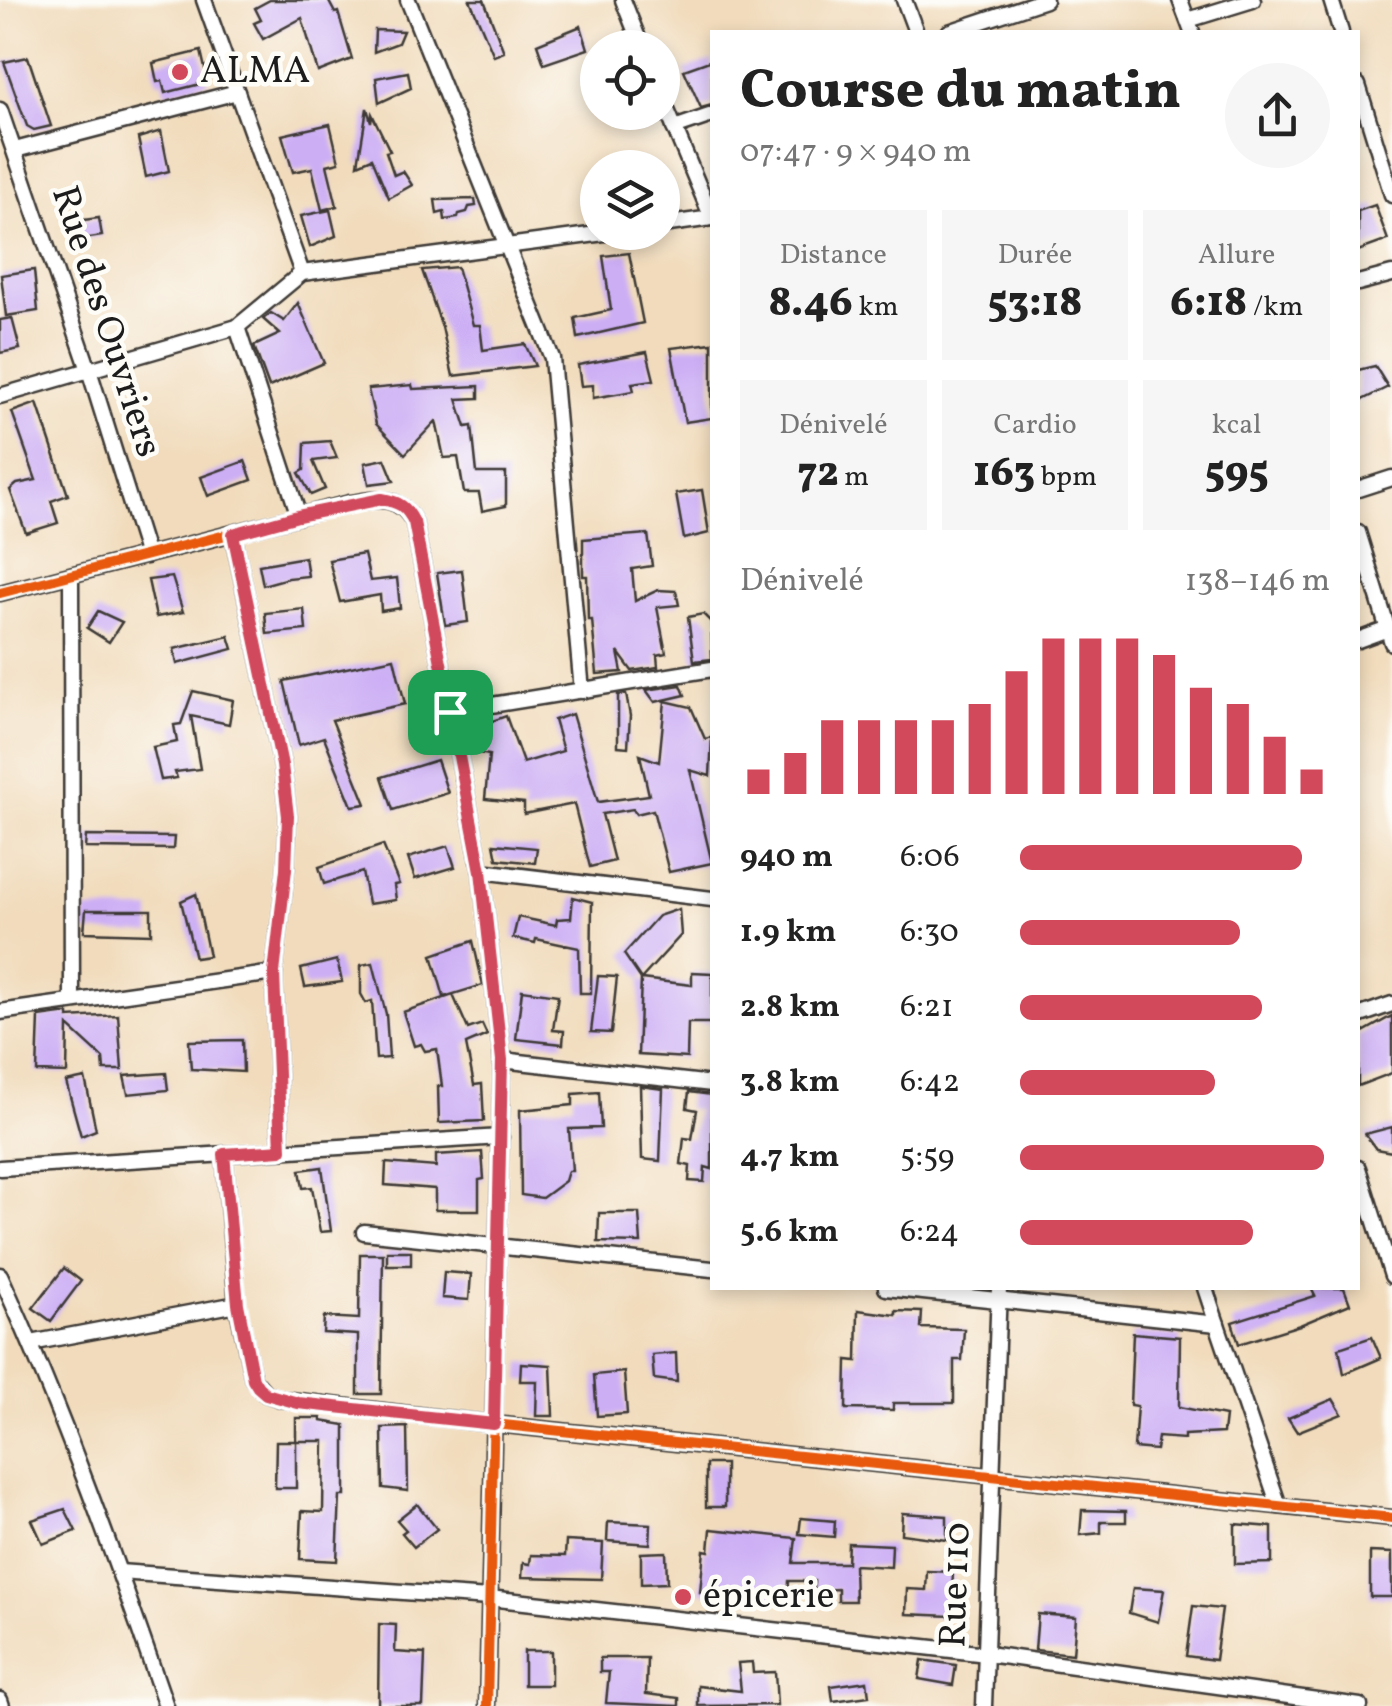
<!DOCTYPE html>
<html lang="fr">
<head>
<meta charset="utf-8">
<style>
	:root { --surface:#fff; --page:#f6f6f6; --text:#222; --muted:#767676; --accent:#d1495b }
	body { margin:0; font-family:Vollkorn,serif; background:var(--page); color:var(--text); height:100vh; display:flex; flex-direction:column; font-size:38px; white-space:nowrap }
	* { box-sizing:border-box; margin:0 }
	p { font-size:32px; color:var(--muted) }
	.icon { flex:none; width:55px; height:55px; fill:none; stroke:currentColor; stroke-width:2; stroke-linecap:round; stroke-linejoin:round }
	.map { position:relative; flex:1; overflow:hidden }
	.drawer { position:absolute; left:710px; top:30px; width:650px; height:1260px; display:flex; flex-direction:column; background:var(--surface); border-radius:0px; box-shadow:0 5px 15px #0003 }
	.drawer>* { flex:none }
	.buttons { position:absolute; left:580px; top:30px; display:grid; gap:20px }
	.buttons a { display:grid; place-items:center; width:100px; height:100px; border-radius:50%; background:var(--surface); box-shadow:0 5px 15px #0003; font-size:50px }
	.pin { position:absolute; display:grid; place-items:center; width:85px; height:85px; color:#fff; margin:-42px; border-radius:20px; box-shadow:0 5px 15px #0006 }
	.round { display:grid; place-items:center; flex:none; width:105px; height:105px; border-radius:52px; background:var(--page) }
	.headline { display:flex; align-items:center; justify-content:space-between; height:170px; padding:0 30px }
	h1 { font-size:55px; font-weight:800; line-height:75px }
	.metrics { display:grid; grid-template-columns:repeat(3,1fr); gap:15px; height:170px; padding:10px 30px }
	.metrics div { display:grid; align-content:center; border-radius:0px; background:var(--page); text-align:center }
	.metrics b { font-size:42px; font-weight:800 }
	.metrics small { font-size:28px; font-weight:400 }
	.metrics p { font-size:28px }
	.chart { height:280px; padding:20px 30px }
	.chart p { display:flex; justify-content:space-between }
	.chart svg { width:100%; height:180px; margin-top:10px; stroke:var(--accent); stroke-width:6 }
	ul { padding:0 30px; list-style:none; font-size:32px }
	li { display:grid; grid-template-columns:160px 120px 1fr; align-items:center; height:75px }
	li i { height:25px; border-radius:12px; background:var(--accent) }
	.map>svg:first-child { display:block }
</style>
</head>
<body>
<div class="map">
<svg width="1392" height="1706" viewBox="0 0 1392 1706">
	<rect width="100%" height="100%" fill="#fdfcf7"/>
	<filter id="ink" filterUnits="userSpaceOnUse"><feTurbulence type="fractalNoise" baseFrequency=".01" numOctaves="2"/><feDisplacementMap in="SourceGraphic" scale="20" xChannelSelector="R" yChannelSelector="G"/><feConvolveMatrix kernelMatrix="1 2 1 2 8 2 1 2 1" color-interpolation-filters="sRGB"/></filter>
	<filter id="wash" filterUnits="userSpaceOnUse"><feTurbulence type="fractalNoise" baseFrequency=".0048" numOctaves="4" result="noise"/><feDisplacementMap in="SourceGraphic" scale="40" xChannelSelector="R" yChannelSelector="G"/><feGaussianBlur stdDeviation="2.25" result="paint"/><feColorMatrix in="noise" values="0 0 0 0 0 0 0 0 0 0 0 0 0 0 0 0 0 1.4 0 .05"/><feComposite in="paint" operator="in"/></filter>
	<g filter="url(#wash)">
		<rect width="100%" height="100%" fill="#f1dbbc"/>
		<g id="blocks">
			<g fill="#ccaef5">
				<path d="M270,0H328L335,13L338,12L352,59L318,72L302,18L263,39L254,23L261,20L255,8Z"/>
				<path d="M470,0H484L504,52L494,56Z"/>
				<path d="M581,26L588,49L544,64L537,44Z"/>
				<path d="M375,30L403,31L398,43L374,52Z"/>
				<path d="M201,51L208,82L165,93L162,81L157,82L153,63Z"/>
				<path d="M28,57L51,126L34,130L27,126L4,62Z"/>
				<path d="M712,60V105L701,108L684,70Z"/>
				<path d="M408,72L411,88L379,103L376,78Z"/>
				<path d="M367,108L371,122L372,114L390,151L386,152L394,175L403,171L412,185L389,198L372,158L358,164Z"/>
				<path d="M330,124L339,162L327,165L337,206L322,210L312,168L293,172L282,135Z"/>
				<path d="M161,131L169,171L146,177L138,138Z"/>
				<path d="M475,199L476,206L469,207L467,212L459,214L458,218L445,220L444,212L437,214L435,200Z"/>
				<path d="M1375,205L1388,240L1358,251V211Z"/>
				<path d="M330,210L336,236L310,247L301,216Z"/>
				<path d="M99,218L102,236L71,241L68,222Z"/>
				<path d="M629,253L643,323L578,338L575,318L611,310L603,256Z"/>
				<path d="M457,267L473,325H480L483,350L525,344L535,366L453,376L442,327L422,270Z"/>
				<path d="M34,270L38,311L6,316L1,275Z"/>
				<path d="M298,303L324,363L269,387L254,346L280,334L263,319L271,313L284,321Z"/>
				<path d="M12,318L20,349L0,353V320Z"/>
				<path d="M712,343V418L685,422L671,348Z"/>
				<path d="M647,352L654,380L632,383L634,391L593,398V385L581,386L578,365Z"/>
				<path d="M1375,366L1388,387L1358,402V370Z"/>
				<path d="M412,385L413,389L479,386V398L457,399L466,427L472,426L477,473H506V506L482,511L479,493H464L458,457L444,458L436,421L405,454L376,424L368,389Z"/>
				<path d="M37,403L68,495L51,501L58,523L26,533L10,490L17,484L36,480L12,412Z"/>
				<path d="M330,441L337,458L313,461L325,489L311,495L299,473L304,470L305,443Z"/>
				<path d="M385,459L394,481L369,484L365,463Z"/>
				<path d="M245,461L252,480L208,496L201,477Z"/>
				<path d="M702,490L709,533L684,539L676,494Z"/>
				<path d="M648,534L652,566L632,569L635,601L658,590L676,591L679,605L657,607L666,653L657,655L658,667L632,671L618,652L622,672L597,674L592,620H588L587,576H583V539Z"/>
				<path d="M364,554L370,581L397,578L400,608L381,611L380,595L340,602L329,560Z"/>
				<path d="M305,557L308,576L288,578L263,585L259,565Z"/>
				<path d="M462,570L468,622L445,625L437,573Z"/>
				<path d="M172,577L183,612L156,617L148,580Z"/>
				<path d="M304,609L306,630L267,634L265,613Z"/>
				<path d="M98,611L122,622L109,642L87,628Z"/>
				<path d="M703,614L711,622L712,659L694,661L688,617Z"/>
				<path d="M229,636L233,649L177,664L174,649Z"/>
				<path d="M394,658L405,704L332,720L366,804L352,806L324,737L299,745L284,681Z"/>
				<path d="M681,685L685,695L655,702L646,690Z"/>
				<path d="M193,691L233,700L229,724L191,716L200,769L175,772L177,778L161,780L153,747L177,742L174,725L181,724Z"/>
				<path d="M626,694L630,716L628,747L618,746V695Z"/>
				<path d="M665,701L691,707L705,739L712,737L710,776L690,770L712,863L669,872L653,810L636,814L633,809L602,814L614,861L590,867L574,804L524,814V803L485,799L489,755L478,753L470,737L481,725L506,716L523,763L563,751L554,720L572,714L598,802L649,795L640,755L659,762Z"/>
				<path d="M437,760L448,793L393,810L382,777Z"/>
				<path d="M86,836L174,837L173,849L85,848Z"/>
				<path d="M494,844L537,848L535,863L497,859Z"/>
				<path d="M383,845L399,884L394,885L396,900L368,904L362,872L324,884L319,867Z"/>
				<path d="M448,846L455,867L415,879L408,858Z"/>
				<path d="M196,894L209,956L195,958L181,901Z"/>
				<path d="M573,897L592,902L591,993H580L579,948L536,939L535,943L513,938L518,917L556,925L557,919L571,918Z"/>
				<path d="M679,909L681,935L641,979L624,954L658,916Z"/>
				<path d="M86,910H151V934L84,932Z"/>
				<path d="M473,941L483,985L444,997L432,955Z"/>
				<path d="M337,960L342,982L305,987L301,969Z"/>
				<path d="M373,963L386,1014L389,1058L376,1059L372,1001L366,1003L361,994V965Z"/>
				<path d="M692,972L712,973V1023H688L687,1058L638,1055L641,979L692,985Z"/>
				<path d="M598,976L617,977L611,1033L591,1032Z"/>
				<path d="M522,990L558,995L553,1030L564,1031L563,1044L516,1039Z"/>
				<path d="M453,995L468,1029L482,1024L487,1035L466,1044L474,1085L482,1084L484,1121L439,1123L438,1086H442L437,1049L425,1051L421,1044L414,1046L403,1012Z"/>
				<path d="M61,1014H69V1018L118,1015L122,1070H104L103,1058L68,1026L67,1073L37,1072L39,1017Z"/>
				<path d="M1392,1016V1073L1358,1086V1035Z"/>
				<path d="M242,1040L243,1072L191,1069L189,1041Z"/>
				<path d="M166,1073L168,1090L128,1094L124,1076Z"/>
				<path d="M85,1078L96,1130L81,1136L66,1082Z"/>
				<path d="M640,1086L663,1089L660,1161L642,1159Z"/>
				<path d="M599,1092L601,1128L569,1129L572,1171H568L565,1181L542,1198L521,1195L520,1110L573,1105V1094Z"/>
				<path d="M689,1092L712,1095V1169L705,1167L704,1182L689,1181L690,1166L681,1164L684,1138L692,1139L697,1110L687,1108Z"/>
				<path d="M1392,1127V1152L1376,1149L1365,1134Z"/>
				<path d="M482,1152L484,1179L479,1180V1210H435V1189L385,1185L386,1163L436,1167V1155Z"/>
				<path d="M322,1167L331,1231L320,1232L312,1187L303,1188L300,1170Z"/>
				<path d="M599,1213H639L641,1243L598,1242Z"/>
				<rect x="387" y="1251" width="24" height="14"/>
				<path d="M360,1254H383L381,1394H358V1335L323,1333L324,1317L359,1319Z"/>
				<path d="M64,1268L81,1281L51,1321L33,1308Z"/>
				<path d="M444,1272L471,1274L469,1300L442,1298Z"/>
				<path d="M1311,1288H1344L1350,1304L1300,1325L1239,1344L1232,1322L1315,1296Z"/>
				<path d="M858,1310L896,1315V1311L922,1312L921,1328L964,1329L962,1360H954V1403H893V1410L846,1409L847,1360L857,1361Z"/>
				<path d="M1133,1333L1180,1337L1179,1407L1225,1416L1223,1433L1184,1435V1439L1158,1437L1156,1450L1134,1448L1137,1406L1130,1405Z"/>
				<path d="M1372,1337L1381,1358L1344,1374L1339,1348Z"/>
				<path d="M676,1353L677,1382L654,1379L652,1355Z"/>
				<path d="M521,1363L551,1365L553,1416H536L537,1381H520Z"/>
				<path d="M624,1372L627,1414L597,1416L594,1375Z"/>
				<path d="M1333,1399L1342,1414L1297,1432L1288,1418Z"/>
				<path d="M296,1418H321V1421L345,1425V1496H340L337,1561L300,1559L302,1511L323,1512L324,1441H296Z"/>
				<path d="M407,1427L408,1491L383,1488L382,1428Z"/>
				<path d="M276,1441H296V1488H275Z"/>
				<rect x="706" y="1464" width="19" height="43"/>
				<path d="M417,1504L437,1529L414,1547L402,1533L406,1530L397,1520Z"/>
				<path d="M65,1509L76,1531L43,1544L32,1520Z"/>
				<path d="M1082,1510L1126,1511V1522H1101V1533L1080,1535Z"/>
				<path d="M902,1513L947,1516V1540L901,1534Z"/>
				<path d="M801,1518L835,1521L834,1537L799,1534Z"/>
				<path d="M608,1522L651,1524L650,1544L607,1541Z"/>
				<path d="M1235,1524L1272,1527V1563L1235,1564Z"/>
				<path d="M711,1529L796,1538L793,1563H847L848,1543L892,1545L891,1567L854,1565L855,1601H838V1589L814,1590V1581H789L788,1597L743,1592L742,1596L700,1592L704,1550L709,1551Z"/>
				<path d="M566,1541L603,1543L601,1579L522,1577L523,1563L530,1564L531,1555L565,1556Z"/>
				<path d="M666,1552L667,1583L641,1584V1553Z"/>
				<path d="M1370,1552L1392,1553V1597H1370Z"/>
				<path d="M927,1571L953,1572L951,1616L906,1614L907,1589L926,1590Z"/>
				<path d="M1133,1588L1164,1590L1158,1622L1129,1613Z"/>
				<path d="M1193,1606L1222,1609L1215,1660L1186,1656Z"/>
				<path d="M1038,1614L1076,1617L1073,1654L1035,1650Z"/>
				<path d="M379,1624L396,1625L395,1652L425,1654L423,1706H378Z"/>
				<rect x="524" y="1651" width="27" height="34"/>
				<path d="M600,1658H647L646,1694L679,1698V1706L606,1703L609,1672H600Z"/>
				<path d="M922,1660L956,1665L953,1685L919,1679Z"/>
				<path d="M752,1662L753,1673L775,1672L777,1705L698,1706V1686L741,1691L738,1663Z"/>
				<path d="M867,1681L869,1696L833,1701L831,1686Z"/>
			</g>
		</g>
	</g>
	<g filter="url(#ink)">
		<use href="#blocks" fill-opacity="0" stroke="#3c3934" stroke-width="2.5"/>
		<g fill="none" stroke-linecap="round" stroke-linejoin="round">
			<defs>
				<g id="street">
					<path d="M204,0L302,273"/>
					<path d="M408,0L552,358L582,691"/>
					<path d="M623,0L642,48"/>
					<path d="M904,0L916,32"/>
					<path d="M1180,0L1192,32"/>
					<path d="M1331,0L1341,32"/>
					<path d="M1188,20L1253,0"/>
					<path d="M949,32L1045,0"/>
					<path d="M1358,85L1392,195"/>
					<path d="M662,98L712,218L662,225"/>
					<path d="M0,110L89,370L147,556"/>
					<path d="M674,128L712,115"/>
					<path d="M15,150L237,92"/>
					<path d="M1358,283L1392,274"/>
					<path d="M237,327L299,516"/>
					<path d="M0,396L237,327L302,273L612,232"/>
					<path d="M1358,489L1392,478"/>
					<path d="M1358,532L1392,643"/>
					<path d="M233,535L282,765L288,816L286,869L274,973L281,1150"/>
					<path d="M71,575L72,1001"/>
					<path d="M0,593L350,503C378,499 399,494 414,522L481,871L502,1060L487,1706"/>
					<path d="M1358,640L1388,629"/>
					<path d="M449,712L712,669"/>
					<path d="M481,871L712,899"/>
					<path d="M0,1012L274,973"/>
					<path d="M1358,1016L1392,1004"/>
					<path d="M502,1060L712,1084"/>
					<path d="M224,1154L237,1304L253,1379L266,1394L281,1399L494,1424L1392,1518"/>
					<path d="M0,1168L501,1137"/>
					<path d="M1358,1168L1392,1276"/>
					<path d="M364,1232L712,1269"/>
					<path d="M0,1275C64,1415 116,1561 166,1706"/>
					<path d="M886,1288L1217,1324L1279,1506"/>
					<path d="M1205,1288L1217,1324"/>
					<path d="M31,1343L237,1304"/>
					<path d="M119,1572L489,1598L987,1654L1360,1706"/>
					<path d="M0,1700L2,1706"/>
					<path d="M984,1706L999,1288"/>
				</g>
			</defs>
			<use href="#street" stroke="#3c3934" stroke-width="19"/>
			<use href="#street" stroke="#fff" stroke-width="14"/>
			<defs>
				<g id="cycleway">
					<path d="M0,593L350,503C378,499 399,494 414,522L481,871L502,1060L487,1706"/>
					<path d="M224,1154L237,1304L253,1379L266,1394L281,1399L494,1424L1392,1518"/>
				</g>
			</defs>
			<use href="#cycleway" stroke="#fdfcf7" stroke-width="16"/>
			<use href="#cycleway" stroke="#e8590c" stroke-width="10"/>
		</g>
	</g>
	<g fill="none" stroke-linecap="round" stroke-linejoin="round" filter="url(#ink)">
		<defs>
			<path id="route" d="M382,499C399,502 406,506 414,522L481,871L502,1060L494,1424L298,1403L266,1394L258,1387L253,1379L238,1304L224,1154L281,1150L274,973L286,869L288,816L282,765L233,534L298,516Z"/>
		</defs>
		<use href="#route" stroke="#fff" stroke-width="20"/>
		<use href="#route" stroke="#d1495b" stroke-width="12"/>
	</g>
	<g fill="#d1495b" stroke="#fdfcf7" stroke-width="4">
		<circle cx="180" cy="72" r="10"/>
		<circle cx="683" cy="1597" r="10"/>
	</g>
	<g text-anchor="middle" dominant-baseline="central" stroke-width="9" stroke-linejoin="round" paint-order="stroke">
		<g font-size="38" fill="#1c1c1c" stroke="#fdfcf7" text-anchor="start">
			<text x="200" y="72">ALMA</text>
			<text x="703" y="1597">épicerie</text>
		</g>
		<g font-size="38" fill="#1c1c1c" stroke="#fdfcf7">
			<text transform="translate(105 322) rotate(72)">Rue des Ouvriers</text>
			<text transform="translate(957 1585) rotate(-88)">Rue 110</text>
		</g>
	</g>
</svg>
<div class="buttons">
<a><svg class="icon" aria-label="locate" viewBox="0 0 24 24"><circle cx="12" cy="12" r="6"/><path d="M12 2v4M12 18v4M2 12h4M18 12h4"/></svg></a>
<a><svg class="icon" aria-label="layers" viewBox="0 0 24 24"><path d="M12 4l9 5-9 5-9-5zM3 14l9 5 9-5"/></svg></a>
</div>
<div class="pin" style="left:450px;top:712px;background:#1e9e55"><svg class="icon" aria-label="arrive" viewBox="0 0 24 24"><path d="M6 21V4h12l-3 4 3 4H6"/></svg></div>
<section class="drawer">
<div class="headline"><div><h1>Course du matin</h1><p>07:47 · 9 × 940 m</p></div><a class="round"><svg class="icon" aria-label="share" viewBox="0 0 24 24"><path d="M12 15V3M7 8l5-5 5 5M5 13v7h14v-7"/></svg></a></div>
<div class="metrics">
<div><p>Distance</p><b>8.46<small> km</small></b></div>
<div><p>Durée</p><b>53:18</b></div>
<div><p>Allure</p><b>6:18<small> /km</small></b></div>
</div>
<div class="metrics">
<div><p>Dénivelé</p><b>72<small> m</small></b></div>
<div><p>Cardio</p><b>163<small> bpm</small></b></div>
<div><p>kcal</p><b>595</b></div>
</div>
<div class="chart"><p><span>Dénivelé</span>138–146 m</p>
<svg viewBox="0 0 160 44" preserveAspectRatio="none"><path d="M5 44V38M15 44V34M25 44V26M35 44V26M45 44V26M55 44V26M65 44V22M75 44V14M85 44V6M95 44V6M105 44V6M115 44V10M125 44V18M135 44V22M145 44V30M155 44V38"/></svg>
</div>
<ul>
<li><b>940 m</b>6:06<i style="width:91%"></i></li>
<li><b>1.9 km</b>6:30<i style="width:71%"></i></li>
<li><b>2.8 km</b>6:21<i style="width:78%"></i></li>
<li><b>3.8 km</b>6:42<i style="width:63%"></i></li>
<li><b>4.7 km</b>5:59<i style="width:98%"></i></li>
<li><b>5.6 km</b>6:24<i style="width:75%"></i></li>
</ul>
</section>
</div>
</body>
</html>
